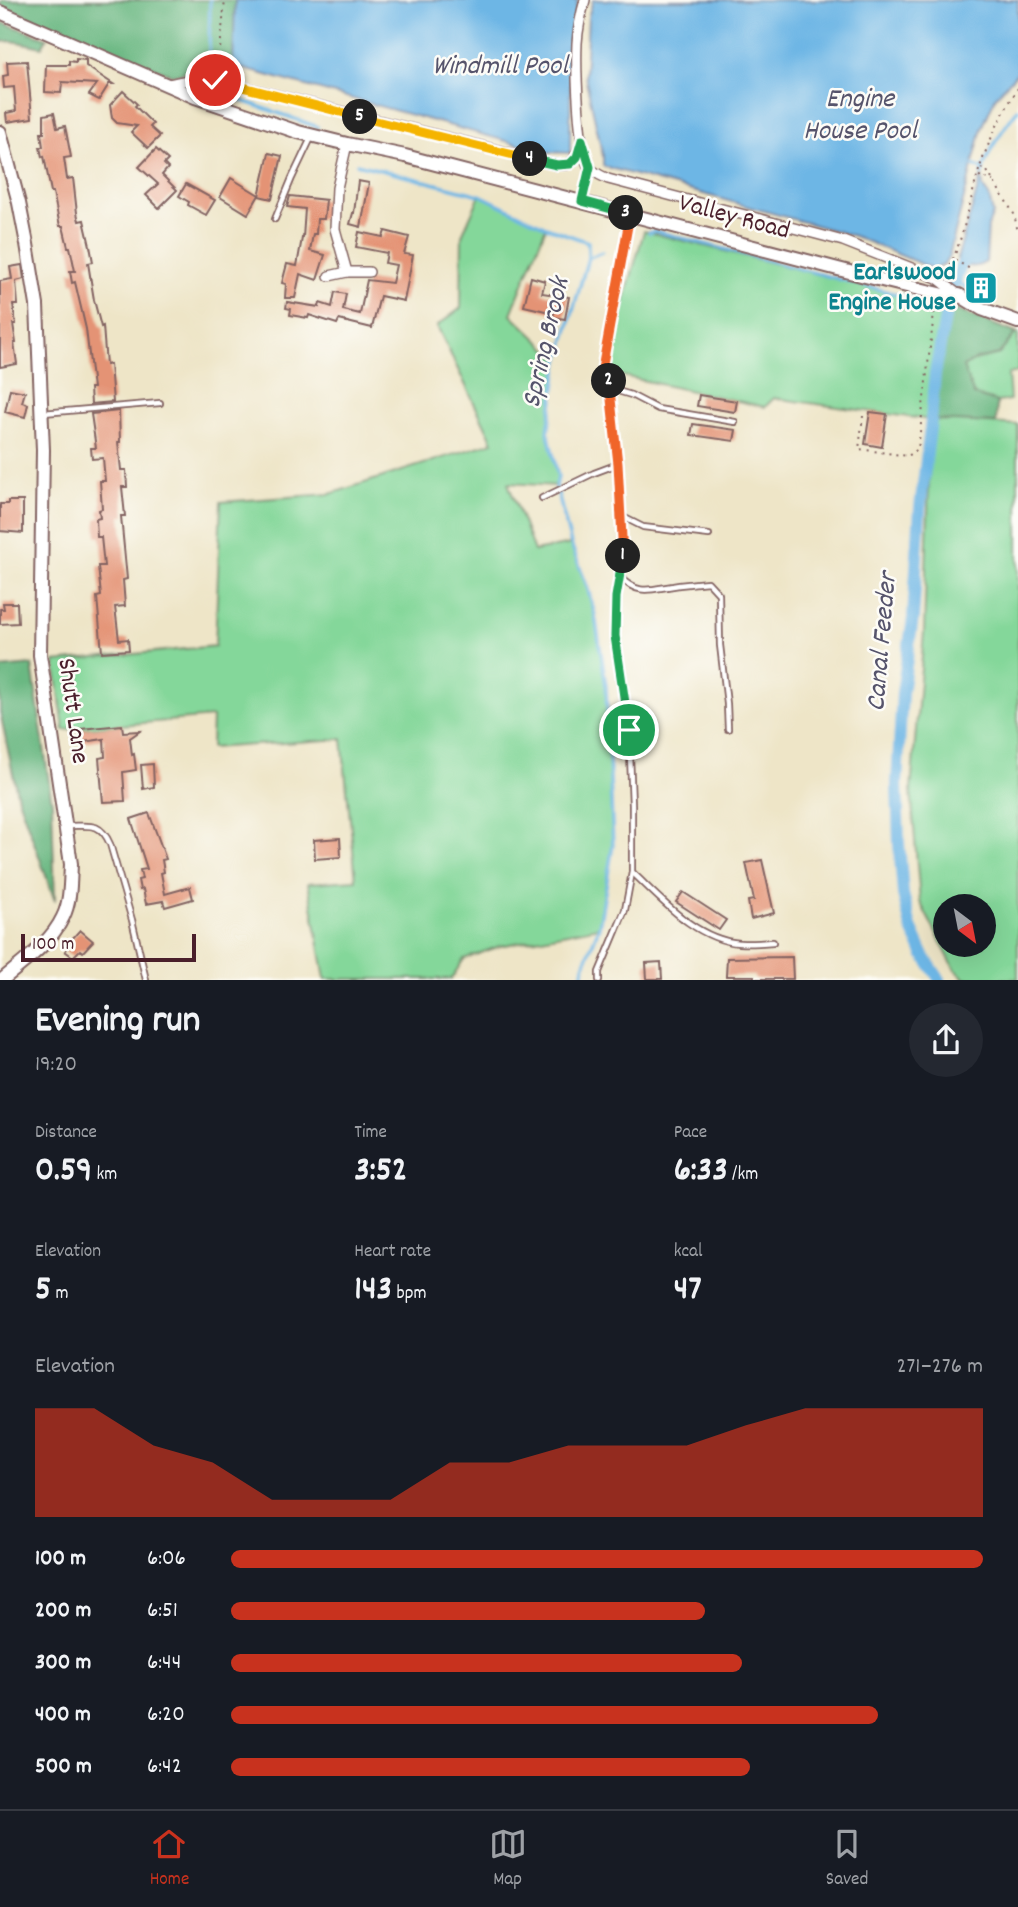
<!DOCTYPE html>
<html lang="en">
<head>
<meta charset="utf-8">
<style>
	:root { --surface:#171b24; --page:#242831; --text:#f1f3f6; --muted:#9ea1a6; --line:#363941; --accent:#c8321e }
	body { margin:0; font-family:Dekko,sans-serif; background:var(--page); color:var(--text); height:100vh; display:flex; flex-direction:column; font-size:26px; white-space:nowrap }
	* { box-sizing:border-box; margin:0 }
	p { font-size:23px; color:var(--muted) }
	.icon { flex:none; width:38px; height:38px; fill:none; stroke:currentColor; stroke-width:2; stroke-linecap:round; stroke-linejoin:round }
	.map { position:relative; height:980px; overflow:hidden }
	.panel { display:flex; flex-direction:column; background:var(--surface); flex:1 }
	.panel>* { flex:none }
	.needle { width:46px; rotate:148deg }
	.tools { position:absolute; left:933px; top:894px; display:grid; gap:14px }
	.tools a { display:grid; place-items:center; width:63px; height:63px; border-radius:50%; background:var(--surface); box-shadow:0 7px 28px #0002; font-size:35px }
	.scale { position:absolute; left:21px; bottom:18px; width:175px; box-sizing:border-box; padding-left:7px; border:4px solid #4a1f2b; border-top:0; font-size:19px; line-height:24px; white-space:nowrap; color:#4a1f2b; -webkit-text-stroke:5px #fdfcf7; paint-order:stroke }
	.pin { position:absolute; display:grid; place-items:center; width:60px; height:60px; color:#fff; margin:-30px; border:4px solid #fff; border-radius:50%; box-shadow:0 2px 7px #0007 }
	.km { position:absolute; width:35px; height:35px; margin:-18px; border-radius:50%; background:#222; color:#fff; font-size:19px; line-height:35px; text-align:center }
	.round { display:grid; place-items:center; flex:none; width:74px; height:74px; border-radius:37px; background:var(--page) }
	.summary { display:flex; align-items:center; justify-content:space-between; height:119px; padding:0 35px }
	h1 { font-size:38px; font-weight:800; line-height:52px }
	.figures { display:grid; grid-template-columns:repeat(3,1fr); gap:10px; height:119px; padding:7px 35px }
	.figures div { display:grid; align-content:center }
	.figures b { font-size:35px; font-weight:800 }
	.figures small { font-size:19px; font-weight:400 }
	.figures p { font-size:19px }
	.chart { height:196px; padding:14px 35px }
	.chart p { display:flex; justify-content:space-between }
	.chart svg { width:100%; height:126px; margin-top:7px; fill:var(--accent); opacity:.7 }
	ul { padding:0 35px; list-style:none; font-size:23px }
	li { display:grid; grid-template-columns:112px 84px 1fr; align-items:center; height:52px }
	li i { height:18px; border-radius:9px; background:var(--accent) }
	.dock { display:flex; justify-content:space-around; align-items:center; height:98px; border-top:2px solid var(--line); background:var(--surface); font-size:19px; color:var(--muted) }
	.dock a { display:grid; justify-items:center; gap:4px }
	.dock .current { color:var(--accent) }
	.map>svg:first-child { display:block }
</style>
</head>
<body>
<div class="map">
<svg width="1018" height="980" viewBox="0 0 1018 980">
	<rect width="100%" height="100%" fill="#fdfcf7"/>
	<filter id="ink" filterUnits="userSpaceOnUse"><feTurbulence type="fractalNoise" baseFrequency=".0143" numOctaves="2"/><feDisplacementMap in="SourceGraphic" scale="14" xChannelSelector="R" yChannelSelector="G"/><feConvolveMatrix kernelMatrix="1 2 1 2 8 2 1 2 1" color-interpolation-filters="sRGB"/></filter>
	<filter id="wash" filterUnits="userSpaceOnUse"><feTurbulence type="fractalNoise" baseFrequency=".00686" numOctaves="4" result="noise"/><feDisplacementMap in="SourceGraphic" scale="28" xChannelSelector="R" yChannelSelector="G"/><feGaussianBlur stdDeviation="1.57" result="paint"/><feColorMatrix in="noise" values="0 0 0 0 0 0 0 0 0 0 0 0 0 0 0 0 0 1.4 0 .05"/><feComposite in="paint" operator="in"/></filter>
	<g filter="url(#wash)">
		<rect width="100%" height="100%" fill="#eee5c7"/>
		<g fill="#84d79a" stroke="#677b62" stroke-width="2" fill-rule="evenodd">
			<path d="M480,195L546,227L511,314L559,360L548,432L558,477L556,486L508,483L534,551L571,544L587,586L595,615L606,686L613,845L599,927L500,946L464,959L451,979H325L308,883L356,880L342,739L211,748L212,717L64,730L55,662L215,646L221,502L330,494L493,442L437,326L461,308L462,235Z"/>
			<path d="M644,231L946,306L935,374L931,419L1018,425V979H965L954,968L920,902L911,790L924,632L931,420L774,398L765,407L604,372ZM945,906H984V945H945Z"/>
			<path d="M1016,333H1018V372L1008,374L1010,400L997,402L974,395L962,367L977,359L999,354Z"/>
		</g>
		<g fill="#6bb882" stroke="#5a6c56" stroke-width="2">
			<path d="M2,0H235L233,66L219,58L207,67L172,75L0,5Z"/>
			<path d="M0,22L47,38L42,47L12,41L0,42Z"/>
			<path d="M946,306L1016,333L999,354L977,359L963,367L974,395L997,402L996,423L931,420L935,374Z"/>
			<path d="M32,665L52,803L55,901L18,798L0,712V668Z"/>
		</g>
		<g fill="#6db6e5" stroke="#5c6a88" stroke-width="2">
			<path d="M235,0H578L571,35L570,153L546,152L233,66Z"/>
			<path d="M593,0H1018V72L996,96L982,128L949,256L944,265L933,269L854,236L603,166V156L585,76L588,17Z"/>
			<path d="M982,174L983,187L989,196L993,214L988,226L986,262C975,269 966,268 957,259Z"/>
		</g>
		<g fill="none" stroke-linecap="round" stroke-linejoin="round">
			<g stroke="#6db6e5" stroke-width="3.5">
				<path d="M209,53L210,0"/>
				<path d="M226,95L318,127"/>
				<path d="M357,164L480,195L546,227L588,242V258L559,360L548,432L558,477L556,486L571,544L587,586L595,615L606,686L613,845L599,927L584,966L582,980"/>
				<path d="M973,165L983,169"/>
				<path d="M982,174C987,151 1004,128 1018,109"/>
				<path d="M649,233L655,231L946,307"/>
				<path d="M588,258L602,252"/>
				<path d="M955,281L969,289"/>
			</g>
			<g stroke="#6db6e5" stroke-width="12">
				<path d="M954,284L962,264"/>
				<path d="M940,980L924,956L911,927L903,894L899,843L897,784L902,693L913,618L920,508L931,420L935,374L948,301"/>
			</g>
		</g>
		<g id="blocks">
			<g fill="#e49375">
				<path d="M76,59L86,60V66L113,84H109L99,100L89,95L97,84L62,82L61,93L45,92L46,65H69V61L76,62Z"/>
				<path d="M27,61L32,118L7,122L6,113L16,111L14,87L4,88L3,76L8,75L7,62Z"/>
				<path d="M123,91L137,104L135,106L153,124L150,127L160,136L148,148L131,132L137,126L117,123L112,118L110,105Z"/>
				<path d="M54,113L57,128L65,126L71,157L64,158L67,179L73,178L77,213L79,221L84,220L90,246L93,262L88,263L94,300L101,327L103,326L106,365L110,364L113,402L91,404L90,388H93L86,329L75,282L72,283L70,271H75L70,247H68L63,226H60L53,192H51L44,156L42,157L40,147H43L41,133H44V115Z"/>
				<path d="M156,149L168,160L164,164L168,168L162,175L177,190L159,208L146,195L158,184L139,167Z"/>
				<path d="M269,153L282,156L272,199L259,196Z"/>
				<path d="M231,178L259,195L248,214L220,197Z"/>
				<path d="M358,181L369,183L361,227L350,224L353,213H354Z"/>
				<path d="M186,184L215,200L206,215L188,205L189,202L179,196Z"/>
				<path d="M290,196L326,200L324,219H317L316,234H313L310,251L325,255L317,280L300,274L295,298H285L286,284L282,283L287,264L297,266L302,238H303L305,209L287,207Z"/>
				<path d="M385,231L409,237L404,254L413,255L404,301L380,296L372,328L339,320L337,324L309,315L308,318L290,315L291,309L286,308L287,302L319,307L320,303L332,307L335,292L346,294L343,310L360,314L367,280L392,283L396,265L385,263L387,253L356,247L359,232L383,237Z"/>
				<path d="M22,265L24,279L16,281L18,305H13L16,324H13L16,343H14L17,364L0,367V281L12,279L10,267Z"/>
				<path d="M531,277L545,281L542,293L569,297L565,319L553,317L554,313L524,306Z"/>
				<path d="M975,277L993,287L988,295L984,293L982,299L968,290Z"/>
				<path d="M10,389L25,392L22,402L28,404L25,417L5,412Z"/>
				<path d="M699,395L737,401L735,412L697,406Z"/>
				<path d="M119,411L120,442H118L121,470H126L127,487H122L125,516H121L127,579L123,580L125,606L115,607L119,640L128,639L129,650L102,652L97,597L101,596L98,566H104L101,537H97L96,519L100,518L99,510L102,509L100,481H105L103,458L92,459L91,448H96L91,414Z"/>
				<path d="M870,412L887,414L882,447L865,444Z"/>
				<path d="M693,424L736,430L734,441L691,435Z"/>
				<path d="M8,501H23V533L0,531V504H8Z"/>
				<path d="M3,603H17L18,623L0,624V609H4Z"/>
				<path d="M122,725L123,732L140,731L130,738L132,755L134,754L136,770L123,772L125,801L103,802L99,758L105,757L104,739L83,742L81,729Z"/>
				<path d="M153,764L154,787L143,789L141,765Z"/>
				<path d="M149,813L166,859L162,860L164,872L161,873L165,894L190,887L193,899L165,907L163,901L146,904L143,889L140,890L138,880L142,879L140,870L147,869L131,819Z"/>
				<path d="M340,838L341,857L315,859L314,840Z"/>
				<path d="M762,860L774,913L751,919L748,901L754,900L746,863Z"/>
				<path d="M683,892L726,920L719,930L676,902Z"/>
				<path d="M80,930L93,941L83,952L80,950L73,957L65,951L73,942L71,940Z"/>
				<path d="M792,957L793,979H754V976H726L727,958Z"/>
				<path d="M661,962L662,979H647L646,963Z"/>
			</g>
		</g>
	</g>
	<g filter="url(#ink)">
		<use href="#blocks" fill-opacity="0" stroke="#836462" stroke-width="2"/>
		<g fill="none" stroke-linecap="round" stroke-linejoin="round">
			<defs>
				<g id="lane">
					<path d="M630,216L602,369L609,381L612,396L618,464L623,556L616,597L615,636L629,730L632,805V872C662,900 696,940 740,943C751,944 762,943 773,942"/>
					<path d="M275,219L292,178L312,136"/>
					<path d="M611,389L631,395L658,409L735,422"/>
					<path d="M43,413L160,403"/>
					<path d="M542,498L594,473L618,464"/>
					<path d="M621,516L643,527L709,535"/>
					<path d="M620,577C638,596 651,589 673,586C685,584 697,583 708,582L719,594L720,645L727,704L728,729"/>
					<path d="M67,826C89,826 100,821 110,844L132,920L146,980"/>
					<path d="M599,980V972L625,910L632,872"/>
				</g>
				<g id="street">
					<path d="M585,0C581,14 578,28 577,43C576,65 578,151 589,167C594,173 602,176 608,179L843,241L937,278L959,295"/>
					<path d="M168,84C183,81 199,77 215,80L557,165H566L573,161L582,142"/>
					<path d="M347,144L337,188L335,229L347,272"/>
					<path d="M329,276L347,272H369"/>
				</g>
				<g id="secondary">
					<path d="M0,12L195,97L298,132L347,144L405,156L861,275L944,295H959L982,309L1018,322"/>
					<path d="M0,132L19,203L27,244L37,305L43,450L40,655L71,864C70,881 71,901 63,917C51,943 23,962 2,980"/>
				</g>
			</defs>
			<use href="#lane" stroke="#836462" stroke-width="8"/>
			<use href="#street" stroke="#836462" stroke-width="12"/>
			<use href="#secondary" stroke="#836462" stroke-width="16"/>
			<g stroke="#836462" stroke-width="2" stroke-dasharray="2 5" stroke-linecap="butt">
				<path d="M218,69L225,0"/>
				<path d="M981,168L987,171L1014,214L1018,232"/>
				<path d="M979,176L993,181"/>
				<path d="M585,190L587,179"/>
				<path d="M955,260L970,269"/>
				<path d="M947,272C964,239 969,202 980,167C989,140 1003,112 1018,88"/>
				<path d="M863,416L859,449L908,456L918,449L935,305"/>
			</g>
			<use href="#lane" stroke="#fff" stroke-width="4.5"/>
			<use href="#street" stroke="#fff" stroke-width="9"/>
			<use href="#secondary" stroke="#fff" stroke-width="12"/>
		</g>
	</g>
	<g fill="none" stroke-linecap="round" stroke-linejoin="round" filter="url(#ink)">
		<defs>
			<path id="split-1" d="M623,556L616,597L615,636L629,730"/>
			<path id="split-2" d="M609,381L618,464L623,556"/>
			<path id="split-3" d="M609,381L602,369L630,215L626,213"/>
			<path id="split-4" d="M530,159L557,165L570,164L577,157L582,140L590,167L582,201L626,213"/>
			<path id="split-5" d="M360,117L530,159"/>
			<path id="split-6" d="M215,80L360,117"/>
		</defs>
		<use href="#split-1" stroke="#fff" stroke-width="14"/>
		<use href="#split-2" stroke="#fff" stroke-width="14"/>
		<use href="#split-3" stroke="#fff" stroke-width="14"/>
		<use href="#split-4" stroke="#fff" stroke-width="14"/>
		<use href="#split-5" stroke="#fff" stroke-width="14"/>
		<use href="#split-6" stroke="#fff" stroke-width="14"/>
		<use href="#split-1" stroke="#22a559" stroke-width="9"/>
		<use href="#split-2" stroke="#f0652b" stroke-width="9"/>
		<use href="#split-3" stroke="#f0652b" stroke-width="9"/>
		<use href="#split-4" stroke="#22a559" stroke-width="9"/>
		<use href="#split-5" stroke="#f5b400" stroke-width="9"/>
		<use href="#split-6" stroke="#f5b400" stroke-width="9"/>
	</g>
	<defs>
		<symbol id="building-square" viewBox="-11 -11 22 22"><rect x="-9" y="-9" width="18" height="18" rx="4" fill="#0f9aa8" stroke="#fdfcf7"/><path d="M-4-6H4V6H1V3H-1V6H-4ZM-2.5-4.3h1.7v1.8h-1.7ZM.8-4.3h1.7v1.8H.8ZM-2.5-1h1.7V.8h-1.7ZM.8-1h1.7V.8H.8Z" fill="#fff"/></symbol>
	</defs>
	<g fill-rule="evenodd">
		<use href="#building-square" x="962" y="269" width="38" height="38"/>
	</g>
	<g text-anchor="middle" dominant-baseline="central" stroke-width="5" stroke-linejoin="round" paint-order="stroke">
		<g font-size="26" fill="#4a1f2b" stroke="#fdfcf7">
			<text transform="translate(734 218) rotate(15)">Valley Road</text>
			<text transform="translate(72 711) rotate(82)">Shutt Lane</text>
		</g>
		<g font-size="26" font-weight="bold" fill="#0d838f" stroke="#fdfcf7" text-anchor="end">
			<text x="956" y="273">Earlswood<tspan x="956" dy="30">Engine House</tspan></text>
		</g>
		<g font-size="28" font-style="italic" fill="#56546c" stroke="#fdfcf7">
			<text x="500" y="68">Windmill Pool</text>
			<text x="860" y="101">Engine<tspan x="860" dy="32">House Pool</tspan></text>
			<text transform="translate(548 343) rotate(-77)">Spring Brook</text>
			<text transform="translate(884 642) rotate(-85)">Canal Feeder</text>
		</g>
	</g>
</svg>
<div class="tools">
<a><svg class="needle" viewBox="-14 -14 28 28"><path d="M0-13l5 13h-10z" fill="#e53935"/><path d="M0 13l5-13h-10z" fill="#9ea1a6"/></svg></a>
</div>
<div class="scale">100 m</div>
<div class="pin" style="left:629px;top:730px;background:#1e9e55"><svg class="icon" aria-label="arrive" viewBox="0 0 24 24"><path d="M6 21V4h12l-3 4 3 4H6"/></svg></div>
<div class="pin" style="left:215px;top:80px;background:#d93025"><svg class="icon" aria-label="check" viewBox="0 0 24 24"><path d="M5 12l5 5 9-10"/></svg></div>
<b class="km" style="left:623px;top:556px">1</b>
<b class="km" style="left:609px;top:381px">2</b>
<b class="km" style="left:626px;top:213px">3</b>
<b class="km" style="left:530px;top:159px">4</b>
<b class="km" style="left:360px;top:117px">5</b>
</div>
<section class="panel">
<div class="summary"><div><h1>Evening run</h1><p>19:20</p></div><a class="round"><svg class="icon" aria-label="share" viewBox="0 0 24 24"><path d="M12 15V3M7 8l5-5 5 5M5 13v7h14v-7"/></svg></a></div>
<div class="figures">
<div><p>Distance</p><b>0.59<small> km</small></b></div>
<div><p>Time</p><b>3:52</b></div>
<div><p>Pace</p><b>6:33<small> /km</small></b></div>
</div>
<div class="figures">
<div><p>Elevation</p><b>5<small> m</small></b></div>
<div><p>Heart rate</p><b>143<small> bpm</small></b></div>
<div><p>kcal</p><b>47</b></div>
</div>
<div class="chart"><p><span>Elevation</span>271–276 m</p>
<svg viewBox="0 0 160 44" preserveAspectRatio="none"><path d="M0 44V6L10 6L20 19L30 25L40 38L50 38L60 38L70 25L80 25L90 19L100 19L110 19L120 12L130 6L140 6L150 6L160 6V44z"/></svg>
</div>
<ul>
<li><b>100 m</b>6:06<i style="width:100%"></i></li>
<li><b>200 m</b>6:51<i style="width:63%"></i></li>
<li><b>300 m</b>6:44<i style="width:68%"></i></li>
<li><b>400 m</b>6:20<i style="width:86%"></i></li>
<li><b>500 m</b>6:42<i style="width:69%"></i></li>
</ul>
</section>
<nav class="dock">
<a class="current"><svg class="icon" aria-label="home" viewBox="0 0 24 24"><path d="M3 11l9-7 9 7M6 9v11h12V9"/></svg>Home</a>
<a><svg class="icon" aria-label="map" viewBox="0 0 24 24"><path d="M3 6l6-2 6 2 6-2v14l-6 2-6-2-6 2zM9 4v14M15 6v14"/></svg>Map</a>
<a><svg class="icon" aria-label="saved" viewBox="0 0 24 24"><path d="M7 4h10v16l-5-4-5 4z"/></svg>Saved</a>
</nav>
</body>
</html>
